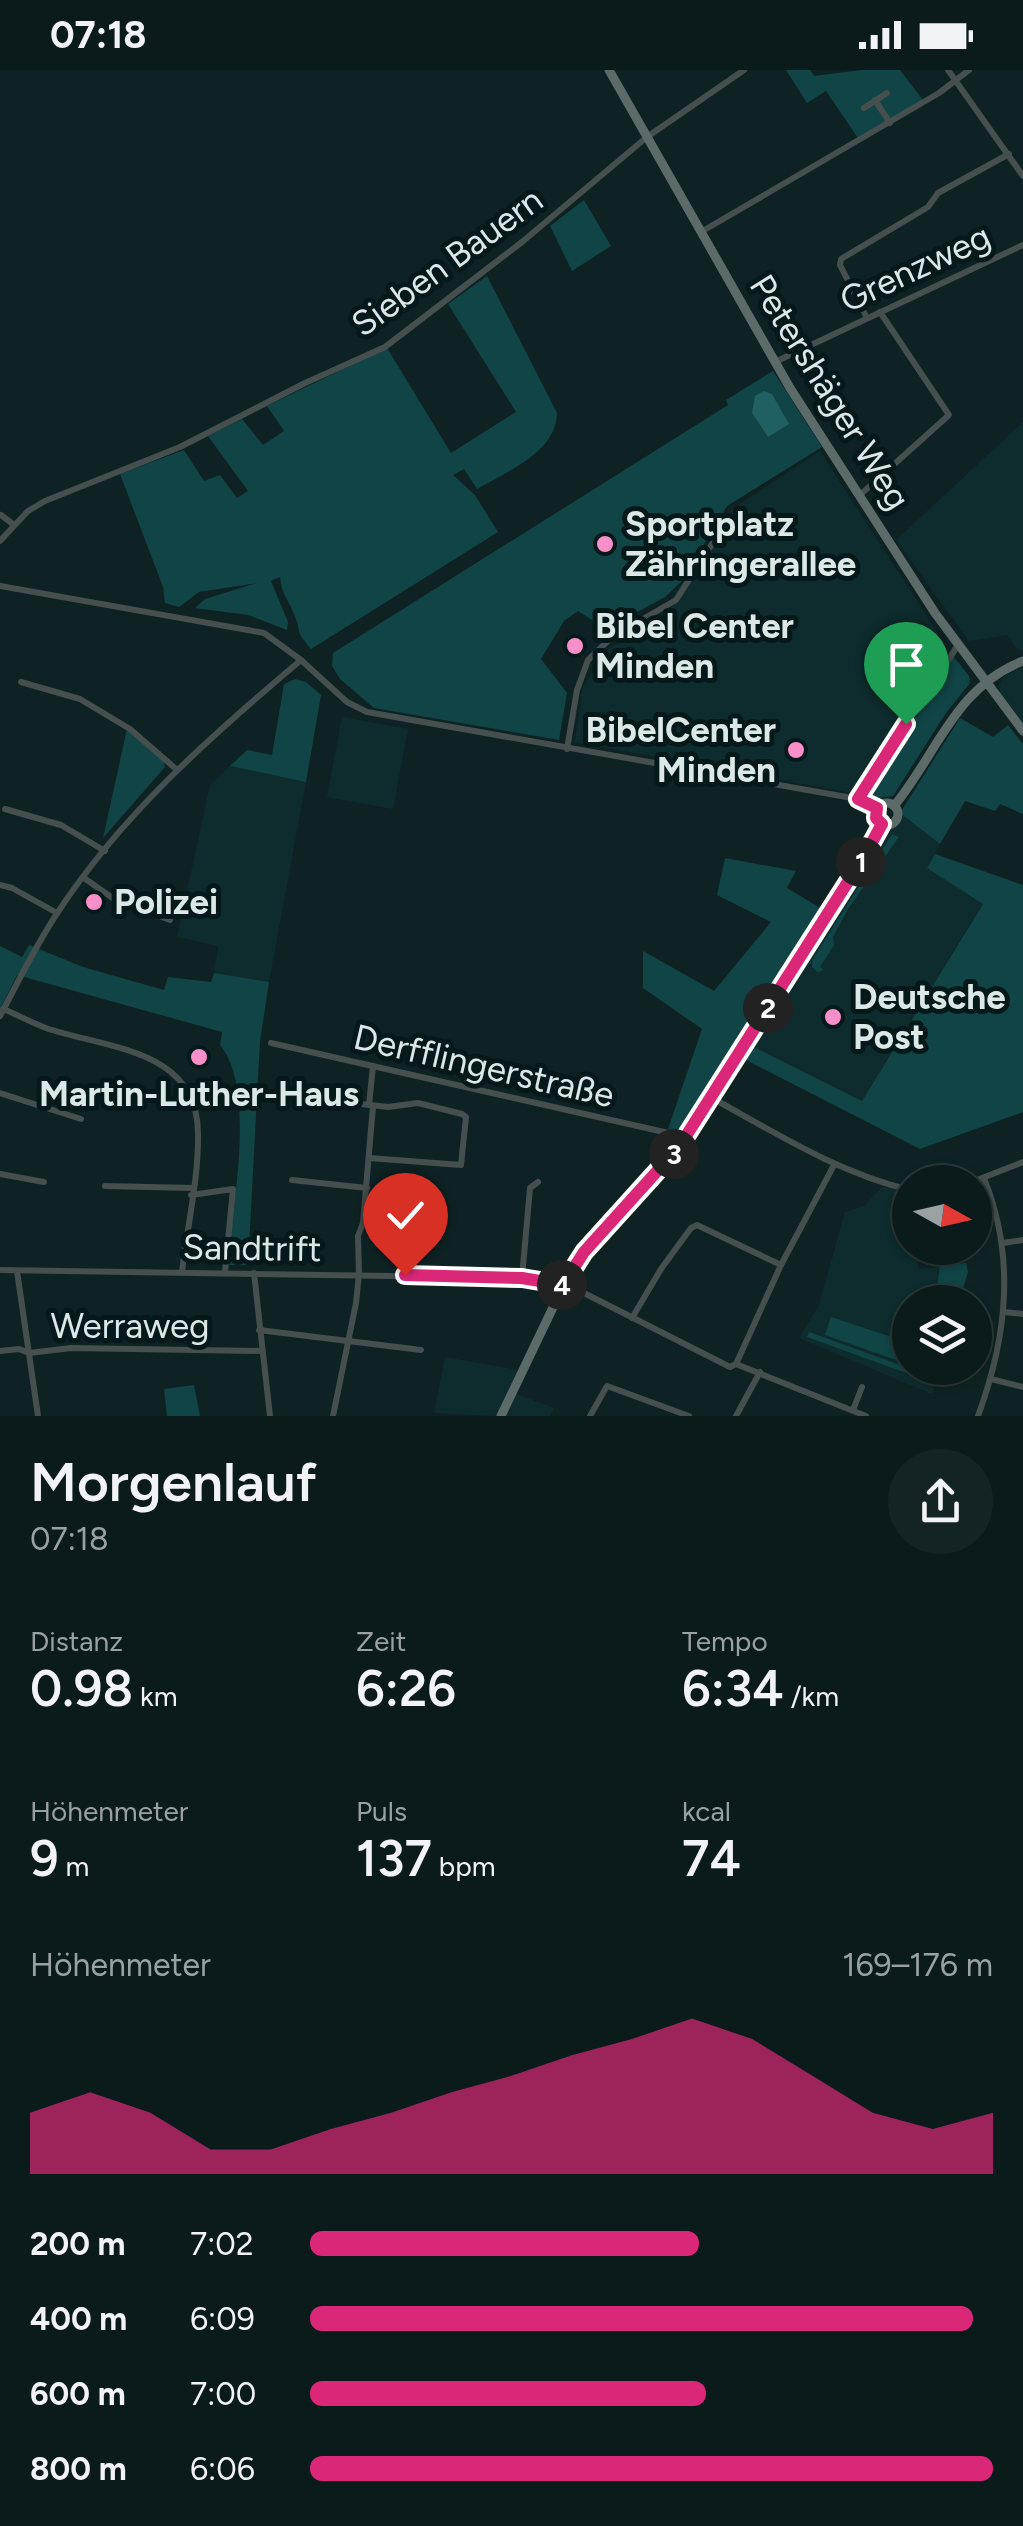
<!DOCTYPE html>
<html lang="de">
<head>
<meta charset="utf-8">
<style>
	:root { --surface:#0b1a1a; --page:#142323; --text:#f1f3f6; --muted:#9aa1a2; --line:#2b3839; --accent:#db2777 }
	body { margin:0; font-family:Figtree,sans-serif; background:var(--page); color:var(--text); height:100vh; display:flex; flex-direction:column; font-size:38px; white-space:nowrap }
	* { box-sizing:border-box; margin:0 }
	p { font-size:32px; color:var(--muted) }
	.icon { flex:none; width:55px; height:55px; fill:none; stroke:currentColor; stroke-width:2; stroke-linecap:round; stroke-linejoin:round }
	.map { position:relative; height:1346px; overflow:hidden }
	.drawer { display:flex; flex-direction:column; background:var(--surface); flex:1 }
	.drawer>* { flex:none }
	.needle { width:65px; rotate:98deg }
	.fabs { position:absolute; left:892px; top:1095px; display:grid; gap:20px }
	.fabs a { display:grid; place-items:center; width:100px; height:100px; border-radius:50%; background:var(--surface); box-shadow:0 2px 8px #0004,0 0 0 2px var(--line); font-size:50px }
	.pin { position:absolute; display:grid; place-items:center; width:85px; height:85px; color:#fff; margin:-102px -42px; border-radius:50% 50% 50% 0; rotate:-45deg; box-shadow:0 0 10px #0007 }
	.pin .icon { rotate:45deg }
	.km { position:absolute; width:50px; height:50px; margin:-25px; border-radius:50%; background:#222; color:#fff; font-size:28px; line-height:50px; text-align:center }
	.round { display:grid; place-items:center; flex:none; width:105px; height:105px; border-radius:52px; background:var(--page) }
	.overview { display:flex; align-items:center; justify-content:space-between; height:170px; padding:0 30px }
	h1 { font-size:55px; font-weight:600; line-height:75px }
	.figures { display:grid; grid-template-columns:repeat(3,1fr); gap:15px; height:170px; padding:10px 30px }
	.figures div { display:grid; align-content:center }
	.figures b { font-size:50px; font-weight:600 }
	.figures small { font-size:28px; font-weight:400 }
	.figures p { font-size:28px }
	.chart { height:280px; padding:20px 30px }
	.chart p { display:flex; justify-content:space-between }
	.chart svg { width:100%; height:180px; margin-top:10px; fill:var(--accent); opacity:.7 }
	ul { padding:0 30px; list-style:none; font-size:32px }
	li { display:grid; grid-template-columns:160px 120px 1fr; align-items:center; height:75px }
	li i { height:25px; border-radius:12px; background:var(--accent) }
	.status { display:flex; justify-content:space-between; align-items:center; height:70px; padding:0 50px; background:var(--surface); direction:ltr }
	.status svg { height:28px; fill:currentColor }
	.map>svg:first-child { display:block }
</style>
</head>
<body>
<div class="status"><b>07:18</b><svg viewBox="0 0 49 12"><path d="M0 12V9h3v3zM5 12V6h3v6zM10 12V3h3v9zM15 12V0h3v12zM26 1h20v11H26zM47 4h2v5h-2z"/></svg></div>
<div class="map">
<svg width="1023" height="1346" viewBox="0 0 1023 1346">
	<rect width="100%" height="100%" fill="#0f2223"/>
	<g fill="#0e2c2d">
		<path d="M1023,352V580L1019,581L1007,565L969,571L896,470Z"/>
		<path d="M820,381L945,574L852,723L575,672L583,617L607,580L668,542L676,522L731,440Z"/>
		<path d="M1023,597V654L1000,624L999,615L1004,606Z"/>
		<path d="M342,647L408,659L393,739L327,727Z"/>
		<path d="M230,696L306,712L269,912L214,903L218,876L177,867L210,715Z"/>
		<path d="M900,743L940,774L927,798L983,833L862,1031L754,977Z"/>
		<path d="M882,1117L910,1123V1178H916L919,1199L966,1193L968,1202L959,1232H910V1298H940L932,1324L799,1268L819,1235L845,1142L864,1136Z"/>
		<path d="M445,1287L518,1300L496,1346L434,1343Z"/>
		<path d="M517,1324L554,1338L550,1346H505Z"/>
	</g>
	<g fill="#104445">
		<path d="M786,0H810L814,6L861,0H900L923,30L858,68L826,21L807,33Z"/>
		<path d="M584,130L611,176L572,201L550,156Z"/>
		<path d="M487,206L557,343C556,383 507,401 477,419L464,399L453,405L475,425L498,462L311,579C293,558 303,565 294,544C288,528 282,526 280,507L271,511L288,552L287,560L248,545L195,538L205,529L257,513L199,522L179,537L165,533L163,517L120,404L184,380L204,411L220,405L237,428L248,421L208,366L242,349L263,375L284,361L267,336L387,278L451,383L516,342L448,234Z"/>
		<path d="M773,301L822,377L727,436L681,512L665,527L606,559L578,541L564,551L541,589L567,623L559,670L374,638L340,609L332,596L333,583L728,335L726,330Z"/>
		<path d="M953,586L969,606L970,613L946,643L893,726L878,728L869,723Z"/>
		<path d="M295,609L306,612L321,625L306,712L230,696L247,680L272,685L284,614Z"/>
		<path d="M960,648L993,667L1008,655L1023,674V744L1000,734L995,741L965,731L940,774L900,743Z"/>
		<path d="M127,659L164,691L165,697L103,768Z"/>
		<path d="M892,764L899,767L848,839L833,867L834,875L820,897L824,900L818,902L812,897V890Z"/>
		<path d="M935,784L1023,815V1042L920,1079L746,990L754,977L862,1031L983,834L927,798Z"/>
		<path d="M725,788L796,801L787,818L822,839L679,1062L668,1059L702,959L643,918V881L714,921L771,852L717,825Z"/>
		<path d="M29,875L83,897L164,920L168,907L211,912L214,903L269,912L260,971L248,1195H227C232,1138 257,1020 220,975L222,962L17,905L0,939V876L22,887Z"/>
		<path d="M966,1193L968,1202L959,1232H935L940,1196Z"/>
		<path d="M831,1247L907,1272L902,1292L825,1265Z"/>
		<path d="M809,1262L911,1299L909,1304L807,1267Z"/>
		<path d="M194,1315L200,1346H167L164,1319Z"/>
	</g>
	<path fill="#206062" d="M764,321L772,324L789,354L768,367L752,343L755,326Z"/>
	<g fill="none" stroke-linecap="round" stroke-linejoin="round">
		<g stroke="#464f4f" stroke-width="6">
			<path d="M948,0L1023,106"/>
			<path d="M875,30L890,53"/>
			<path d="M864,38L887,23"/>
			<path d="M701,162L939,23L969,0"/>
			<path d="M867,248L840,195L841,189L928,137L938,123L1009,84"/>
			<path d="M775,292L1023,175"/>
			<path d="M861,424L949,345L880,242"/>
			<path d="M1,445L14,455"/>
			<path d="M0,471L28,441L45,431L180,377L305,313L385,277L522,172L647,67L744,0"/>
			<path d="M0,516L264,563L301,590L347,632L367,642L858,729L877,739"/>
			<path d="M21,612L80,629L130,659L176,699"/>
			<path d="M567,679L577,620L588,590L612,567L676,530L723,457"/>
			<path d="M858,729L958,575"/>
			<path d="M5,739L61,755L105,781"/>
			<path d="M84,808L114,829L170,850"/>
			<path d="M0,815L12,818L57,843"/>
			<path d="M3,939C18,945 32,953 46,958C107,979 197,978 198,1063C199,1107 187,1158 182,1202"/>
			<path d="M0,946C18,912 35,877 56,845C121,745 211,666 301,590"/>
			<path d="M271,973L686,1067"/>
			<path d="M0,1023L81,1049"/>
			<path d="M301,1027L388,1037L418,1033L462,1044L466,1047L461,1095L369,1088"/>
			<path d="M712,1028C776,1063 838,1103 910,1120"/>
			<path d="M369,1035L373,996"/>
			<path d="M0,1104L44,1112"/>
			<path d="M292,1110L367,1118"/>
			<path d="M972,1112L1023,1092"/>
			<path d="M105,1116L192,1118"/>
			<path d="M191,1125L233,1119L225,1202"/>
			<path d="M387,1158L411,1160L409,1205"/>
			<path d="M1003,1173L1023,1170"/>
			<path d="M0,1200L522,1208L578,1220L730,1297L736,1294L866,1346"/>
			<path d="M17,1201L38,1346"/>
			<path d="M254,1203L270,1346"/>
			<path d="M522,1208L530,1118L538,1112"/>
			<path d="M1004,1242L1023,1244"/>
			<path d="M632,1248L661,1199L691,1158L697,1155L781,1195"/>
			<path d="M259,1260L421,1280"/>
			<path d="M0,1281L19,1279L29,1283L71,1278L262,1281"/>
			<path d="M736,1294L781,1195L834,1095"/>
			<path d="M991,1309L1023,1317"/>
			<path d="M853,1340L862,1317"/>
			<path d="M333,1346L356,1233L359,1204L358,1166L363,1153L373,1036"/>
			<path d="M590,1346L607,1316L689,1346"/>
			<path d="M736,1346L760,1302"/>
			<path d="M978,1346C1007,1267 1016,1188 984,1108"/>
		</g>
		<g stroke="#5c6a6a" stroke-width="9">
			<path d="M609,0L790,318L935,543L1023,661"/>
			<circle cx="887" cy="744" r="11"/>
			<path d="M894,736C937,684 955,617 1023,591"/>
			<path d="M501,1346L570,1202L607,1154L679,1077L882,754"/>
		</g>
	</g>
	<g fill="none" stroke-linecap="round" stroke-linejoin="round">
		<defs>
			<path id="route" d="M405,1205L522,1208L563,1215L584,1182L679,1077L865,785L882,754L876,748L877,738L858,729L906,654"/>
		</defs>
		<use href="#route" stroke="#fff" stroke-width="20"/>
		<use href="#route" stroke="#db2777" stroke-width="12"/>
	</g>
	<g fill="#f98fc9" stroke="#06191a" stroke-width="4">
		<circle cx="605" cy="474" r="10"/>
		<circle cx="575" cy="576" r="10"/>
		<circle cx="796" cy="680" r="10"/>
		<circle cx="94" cy="832" r="10"/>
		<circle cx="833" cy="947" r="10"/>
		<circle cx="199" cy="987" r="10"/>
	</g>
	<g text-anchor="middle" dominant-baseline="central" stroke-width="10" stroke-linejoin="round" paint-order="stroke">
		<g font-size="35" fill="#dce8e8" stroke="#06191a">
			<text transform="translate(447 192) rotate(-36)">Sieben Bauern</text>
			<text transform="translate(915 198) rotate(-25)">Grenzweg</text>
			<text transform="translate(830 322) rotate(58)">Petershäger Weg</text>
			<text transform="translate(484 996) rotate(13)">Derfflingerstraße</text>
			<text transform="translate(252 1178) rotate(1)">Sandtrift</text>
			<text x="130" y="1256">Werraweg</text>
		</g>
		<g font-size="35" font-weight="bold" fill="#dce8e8" stroke="#06191a" text-anchor="start">
			<text x="625" y="454">Sportplatz<tspan x="625" dy="40">Zähringerallee</tspan></text>
			<text x="595" y="556">Bibel Center<tspan x="595" dy="40">Minden</tspan></text>
			<text x="776" y="660" text-anchor="end">BibelCenter<tspan x="776" dy="40">Minden</tspan></text>
			<text x="114" y="832">Polizei</text>
			<text x="853" y="927">Deutsche<tspan x="853" dy="40">Post</tspan></text>
			<text x="199" y="1024" text-anchor="middle">Martin-Luther-Haus</text>
		</g>
	</g>
</svg>
<div class="fabs">
<a><svg class="needle" viewBox="-14 -14 28 28"><path d="M0-13l5 13h-10z" fill="#e53935"/><path d="M0 13l5-13h-10z" fill="#9aa1a2"/></svg></a>
<a><svg class="icon" aria-label="layers" viewBox="0 0 24 24"><path d="M12 4l9 5-9 5-9-5zM3 14l9 5 9-5"/></svg></a>
</div>
<div class="pin" style="left:906px;top:654px;background:#1e9e55"><svg class="icon" aria-label="arrive" viewBox="0 0 24 24"><path d="M6 21V4h12l-3 4 3 4H6"/></svg></div>
<div class="pin" style="left:405px;top:1205px;background:#d93025"><svg class="icon" aria-label="check" viewBox="0 0 24 24"><path d="M5 12l5 5 9-10"/></svg></div>
<b class="km" style="left:861px;top:792px">1</b>
<b class="km" style="left:768px;top:938px">2</b>
<b class="km" style="left:674px;top:1084px">3</b>
<b class="km" style="left:562px;top:1215px">4</b>
</div>
<section class="drawer">
<div class="overview"><div><h1>Morgenlauf</h1><p>07:18</p></div><a class="round"><svg class="icon" aria-label="share" viewBox="0 0 24 24"><path d="M12 15V3M7 8l5-5 5 5M5 13v7h14v-7"/></svg></a></div>
<div class="figures">
<div><p>Distanz</p><b>0.98<small> km</small></b></div>
<div><p>Zeit</p><b>6:26</b></div>
<div><p>Tempo</p><b>6:34<small> /km</small></b></div>
</div>
<div class="figures">
<div><p>Höhenmeter</p><b>9<small> m</small></b></div>
<div><p>Puls</p><b>137<small> bpm</small></b></div>
<div><p>kcal</p><b>74</b></div>
</div>
<div class="chart"><p><span>Höhenmeter</span>169–176 m</p>
<svg viewBox="0 0 160 44" preserveAspectRatio="none"><path d="M0 44V29L10 24L20 29L30 38L40 38L50 33L60 29L70 24L80 20L90 15L100 11L110 6L120 11L130 20L140 29L150 33L160 29V44z"/></svg>
</div>
<ul>
<li><b>200 m</b>7:02<i style="width:57%"></i></li>
<li><b>400 m</b>6:09<i style="width:97%"></i></li>
<li><b>600 m</b>7:00<i style="width:58%"></i></li>
<li><b>800 m</b>6:06<i style="width:100%"></i></li>
</ul>
</section>
</body>
</html>
